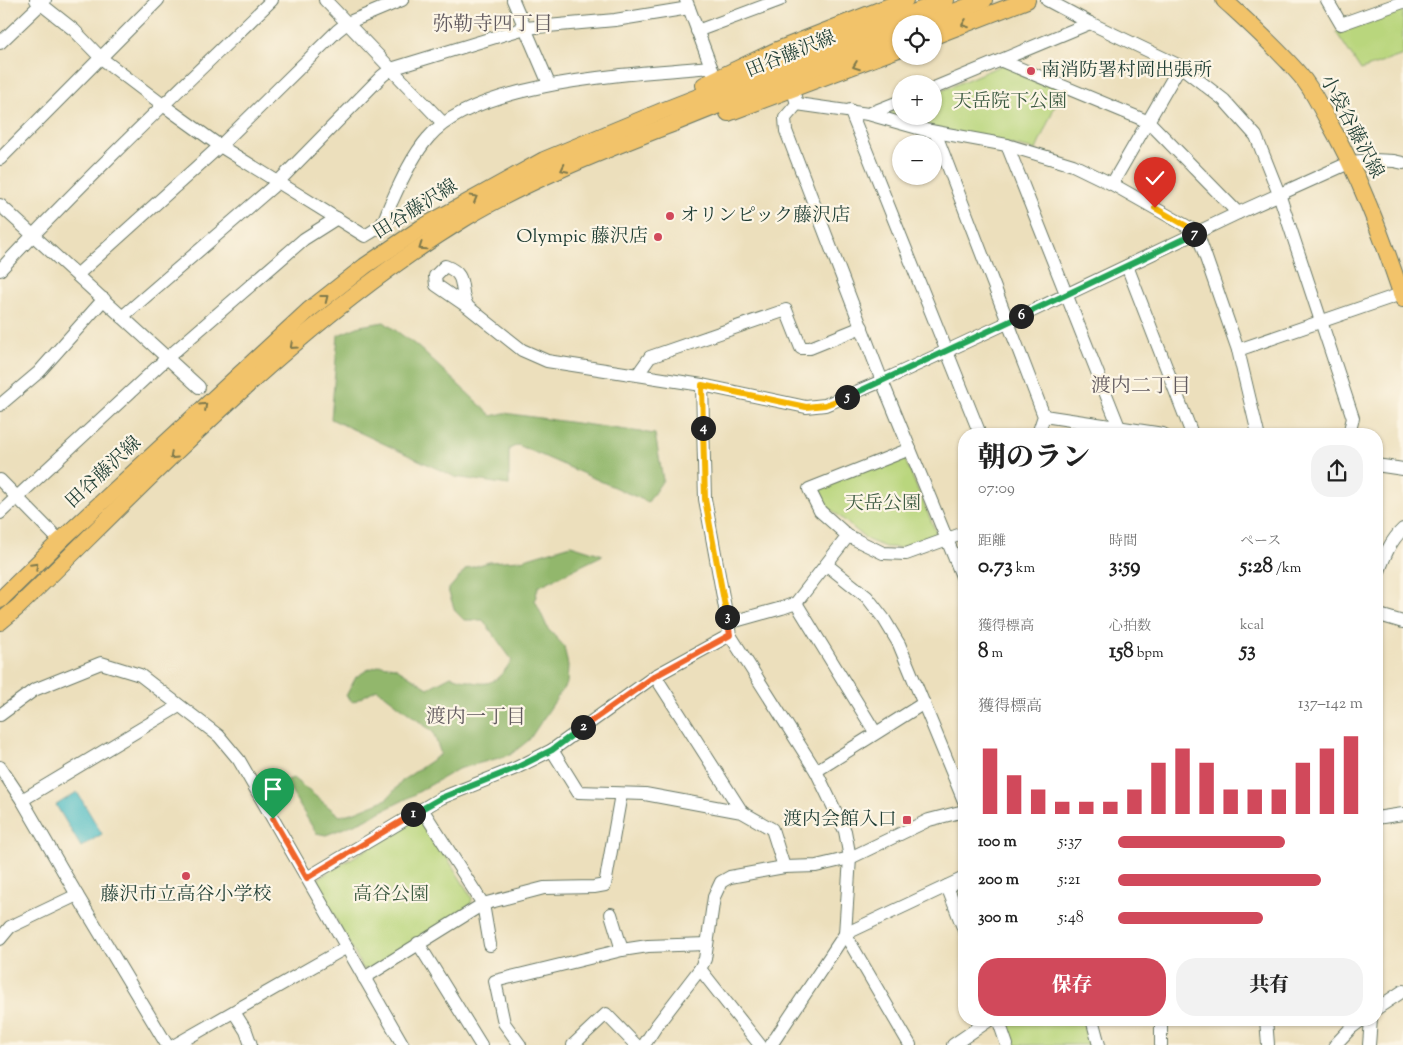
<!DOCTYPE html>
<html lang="ja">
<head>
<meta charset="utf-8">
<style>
	:root { --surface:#fff; --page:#f2f2f2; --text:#222; --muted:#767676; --accent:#d1495b }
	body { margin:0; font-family:"Sorts Mill Goudy","Noto Serif JP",serif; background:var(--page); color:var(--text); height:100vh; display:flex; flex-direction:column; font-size:19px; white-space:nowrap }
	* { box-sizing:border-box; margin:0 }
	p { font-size:16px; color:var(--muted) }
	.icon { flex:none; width:28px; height:28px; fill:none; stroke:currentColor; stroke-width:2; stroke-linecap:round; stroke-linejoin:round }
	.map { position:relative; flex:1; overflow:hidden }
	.details { position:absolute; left:958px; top:428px; width:425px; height:598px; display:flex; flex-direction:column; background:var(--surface); border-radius:20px; box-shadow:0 1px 4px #0004 }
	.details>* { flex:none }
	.buttons { position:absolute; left:892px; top:15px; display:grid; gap:10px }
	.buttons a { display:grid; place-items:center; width:50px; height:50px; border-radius:50%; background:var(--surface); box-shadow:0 1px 4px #0004; font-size:25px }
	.pin { position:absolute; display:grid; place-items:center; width:42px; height:42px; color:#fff; margin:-51px -21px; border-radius:50% 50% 50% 0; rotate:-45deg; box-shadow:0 0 5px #0007 }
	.pin .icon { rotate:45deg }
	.km { position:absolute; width:25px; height:25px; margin:-12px; border-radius:50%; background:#222; color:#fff; font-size:14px; line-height:25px; text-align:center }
	.round { display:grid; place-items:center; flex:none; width:52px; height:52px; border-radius:20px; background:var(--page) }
	.summary { display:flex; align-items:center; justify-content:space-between; height:85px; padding:0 20px }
	h1 { font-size:28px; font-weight:800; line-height:38px }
	.stats { display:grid; grid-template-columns:repeat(3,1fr); gap:8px; height:85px; padding:5px 20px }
	.stats div { display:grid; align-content:center }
	.stats b { font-size:21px; font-weight:800 }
	.stats small { font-size:14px; font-weight:400 }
	.stats p { font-size:14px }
	.chart { height:140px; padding:10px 20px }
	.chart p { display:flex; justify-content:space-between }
	.chart svg { width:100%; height:90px; margin-top:5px; stroke:var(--accent); stroke-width:6 }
	.button { display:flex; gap:10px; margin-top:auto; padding:10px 20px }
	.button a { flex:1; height:58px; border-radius:20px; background:var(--accent); color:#fff; font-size:20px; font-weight:800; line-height:58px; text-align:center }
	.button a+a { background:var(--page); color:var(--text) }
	ul { padding:0 20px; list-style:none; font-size:16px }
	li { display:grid; grid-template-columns:80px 60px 1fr; align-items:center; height:38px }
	li i { height:12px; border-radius:6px; background:var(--accent) }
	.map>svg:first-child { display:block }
</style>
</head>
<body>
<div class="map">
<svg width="1403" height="1045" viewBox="0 0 1403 1045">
	<rect width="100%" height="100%" fill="#fcf5e5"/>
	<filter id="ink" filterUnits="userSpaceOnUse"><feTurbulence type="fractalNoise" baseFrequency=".02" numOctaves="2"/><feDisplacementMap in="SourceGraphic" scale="10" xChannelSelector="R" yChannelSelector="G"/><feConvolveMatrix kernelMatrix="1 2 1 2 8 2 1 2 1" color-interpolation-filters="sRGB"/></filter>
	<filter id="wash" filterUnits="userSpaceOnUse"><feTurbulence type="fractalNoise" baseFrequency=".0096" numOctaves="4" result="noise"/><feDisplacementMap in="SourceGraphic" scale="20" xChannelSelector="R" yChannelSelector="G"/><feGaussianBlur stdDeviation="1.12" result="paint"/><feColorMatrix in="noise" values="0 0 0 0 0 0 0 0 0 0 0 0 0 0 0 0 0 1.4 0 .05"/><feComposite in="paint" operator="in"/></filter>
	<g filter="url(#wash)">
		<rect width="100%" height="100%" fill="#ecdfbc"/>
		<g fill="#b9d67d" stroke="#6c8a58">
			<path d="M1400,8L1403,10V55L1361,70L1336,32Z"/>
			<path d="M1011,61L1063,87L1036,150L881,116L901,107V116H934V94Z"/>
			<path d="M903,455L938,537L905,548L885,547L868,540L827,506L819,487Z"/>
			<path d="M417,819L424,820L472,898L471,904L370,969H363L317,884L319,878Z"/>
			<path d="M1003,1019H1085L1092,1045H1013Z"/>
		</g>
		<g fill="#92b76c" stroke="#587a50">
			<path d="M384,322L417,346L492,416L504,413L655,434L663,480L648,502L518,445L509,449V485L455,477L331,419L338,335L360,326Z"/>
			<path d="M571,545L603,555L538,587L535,600L548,629L564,646L568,666L567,683L529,740L510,755L458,769L408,798L362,821L326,835L316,833L285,781L293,778L340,816L355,812L387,799L403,780L441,754L433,732L377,689L353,702L346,696L356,677L367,670L381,665L395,667L428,688L451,676C484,685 492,691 512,660L483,620H464L455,611L448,590L466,569L489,562L521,560Z"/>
		</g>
		<path fill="#4cbbc3" stroke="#367c7c" d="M77,792L102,834L81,847L56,805Z"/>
	</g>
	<g filter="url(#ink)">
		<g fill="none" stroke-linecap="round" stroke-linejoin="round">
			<defs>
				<g id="minor">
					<path d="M36,0L74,30L101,58L163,105L220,146L365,236C370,233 377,229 381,225C386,219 388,208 392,201C401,181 413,155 428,138C476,80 638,74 711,67"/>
					<path d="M325,0L443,123"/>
					<path d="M513,0L549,84"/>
					<path d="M686,0L713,72"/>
					<path d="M1047,0L1090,23L1180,66L1224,100L1256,136L1279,194L1353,418L1349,434"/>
					<path d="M1327,0L1341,24L1403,2"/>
					<path d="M697,31L780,0"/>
					<path d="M0,43L45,0"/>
					<path d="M1002,61L1149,122L1238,213"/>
					<path d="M934,88L1090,23"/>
					<path d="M795,97L797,104L785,118L786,131L882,381L964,581"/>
					<path d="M797,104L868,114L925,130L1007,145L1073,165L1112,184L1197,232L1238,350L1258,434"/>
					<path d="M850,110L980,434"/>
					<path d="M868,114L901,101"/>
					<path d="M935,132L1044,416L1038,434"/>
					<path d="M1007,145L1119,427L1117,434"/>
					<path d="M0,159L158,0"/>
					<path d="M1112,184L1180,66"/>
					<path d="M0,205L199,387"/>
					<path d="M1127,266L1192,434"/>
					<path d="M0,270C87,177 180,89 272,0"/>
					<path d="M77,275L220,146L337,31L347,23L402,0"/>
					<path d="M468,307C457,291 470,275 445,266L435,276L436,285L468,307L522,350L547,361L702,385L806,407L825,405L882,381L1009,322L1238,213L1351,162L1373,160L1394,161L1403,163"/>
					<path d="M122,317L277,183L382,76L391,69L525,28L615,20L689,8"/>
					<path d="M1238,350L1401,294"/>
					<path d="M638,374L650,357L786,310L801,348H810L862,327"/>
					<path d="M702,385L705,499L730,635L816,771L845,831L850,858L845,934L910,1045"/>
					<path d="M0,405L39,372L104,299"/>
					<path d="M1044,416L1163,434"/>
					<path d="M910,449L809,489L820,511L848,536L883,553L906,554L964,533"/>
					<path d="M1376,465L1403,469"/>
					<path d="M0,480L60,541"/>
					<path d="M0,513L167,358L304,239L337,218"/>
					<path d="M827,565L867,597L884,619L899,644L964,801"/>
					<path d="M1376,579C1383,561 1388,543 1403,529"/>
					<path d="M796,603L875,732"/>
					<path d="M1376,614L1403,622"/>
					<path d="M728,623L782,608L796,603L848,536"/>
					<path d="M655,676L742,812"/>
					<path d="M0,715L34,690L101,663L140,675L219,736L239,760L403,1045"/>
					<path d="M552,750L578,792L645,794L742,812L772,829L784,867"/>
					<path d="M0,767L22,800L77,895L167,1045"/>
					<path d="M816,771L924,703"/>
					<path d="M22,800L179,706"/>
					<path d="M422,809L483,904L490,945"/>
					<path d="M1376,818L1403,814"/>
					<path d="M307,878L441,798L516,768L552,750L655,676L730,635"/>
					<path d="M947,886L964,930"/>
					<path d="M611,914L622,950"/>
					<path d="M0,939L10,927L77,895"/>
					<path d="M418,943L481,1045"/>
					<path d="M700,969L760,1045"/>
					<path d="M364,978L483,904L544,888L594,887L605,885L621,794"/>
					<path d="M1376,1009L1403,991"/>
					<path d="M234,1012L246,1031L251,1045"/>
					<path d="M998,1019L1007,1045"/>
					<path d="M1092,1019L1099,1045"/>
					<path d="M1161,1019V1045"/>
					<path d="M1266,1019L1268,1045"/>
					<path d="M175,1045L347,947"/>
					<path d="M520,1045L504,1023L495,981L622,950L648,946L707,944"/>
					<path d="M573,1045L606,1014L636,1045"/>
					<path d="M644,1045L657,1025L700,969L705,959L714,897L721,882L730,877L784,867L816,866L850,858L929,820L964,811"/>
					<path d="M771,1045L845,934L964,878"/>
					<path d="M953,1045L991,1019"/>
					<path d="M1335,1045L1351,1028L1363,1019"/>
					<path d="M1369,1045L1371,1019"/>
				</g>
				<g id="major">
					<path d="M1224,0C1250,24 1277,48 1300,75C1311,87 1318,103 1326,117C1359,174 1382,236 1403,299"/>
					<path d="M924,24L984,0"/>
					<path d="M934,36L1027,0"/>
					<path d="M704,85L716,79L775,51L905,0"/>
					<path d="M728,113L901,48"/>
					<path d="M0,600L60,541L309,310L365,266L421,228L544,160L662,111L946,0"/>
					<path d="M0,622L18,607C159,470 299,319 467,217C530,179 603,151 672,124C748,93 825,63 901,33"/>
				</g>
			</defs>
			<use href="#minor" stroke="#677664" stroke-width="14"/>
			<use href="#major" stroke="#677664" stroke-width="18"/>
			<use href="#minor" stroke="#fff" stroke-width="12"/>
			<use href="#major" stroke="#f2c36a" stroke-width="16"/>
		</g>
		<defs><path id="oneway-chevron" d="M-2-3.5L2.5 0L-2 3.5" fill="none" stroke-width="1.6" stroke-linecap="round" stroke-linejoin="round" transform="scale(1.25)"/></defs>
		<g stroke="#7e794c">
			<use href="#oneway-chevron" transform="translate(965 24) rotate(159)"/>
			<use href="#oneway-chevron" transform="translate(856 66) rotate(159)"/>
			<use href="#oneway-chevron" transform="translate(564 169) rotate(154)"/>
			<use href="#oneway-chevron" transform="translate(474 198) rotate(-30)"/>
			<use href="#oneway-chevron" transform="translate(422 247) rotate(145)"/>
			<use href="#oneway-chevron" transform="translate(325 298) rotate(-38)"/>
			<use href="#oneway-chevron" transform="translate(293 346) rotate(138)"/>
			<use href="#oneway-chevron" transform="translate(204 406) rotate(-43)"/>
			<use href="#oneway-chevron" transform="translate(173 456) rotate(136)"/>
			<use href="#oneway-chevron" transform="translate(35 566) rotate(-45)"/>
		</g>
	</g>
	<g fill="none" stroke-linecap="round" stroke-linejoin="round" filter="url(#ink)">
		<defs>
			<path id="split-1" d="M273,819L307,878L413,814"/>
			<path id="split-2" d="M413,814L441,798L516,768L552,750L583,727"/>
			<path id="split-3" d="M583,727L655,676L730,635L727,617"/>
			<path id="split-4" d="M703,428L705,499L727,617"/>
			<path id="split-5" d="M703,428L702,385L806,407L825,405L847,397"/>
			<path id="split-6" d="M847,397L1021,316"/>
			<path id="split-7" d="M1021,316L1194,234"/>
			<path id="split-8" d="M1155,208L1197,232L1194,234"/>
		</defs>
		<use href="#split-1" stroke="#fff" stroke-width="10"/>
		<use href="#split-2" stroke="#fff" stroke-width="10"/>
		<use href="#split-3" stroke="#fff" stroke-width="10"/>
		<use href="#split-4" stroke="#fff" stroke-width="10"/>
		<use href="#split-5" stroke="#fff" stroke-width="10"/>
		<use href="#split-6" stroke="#fff" stroke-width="10"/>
		<use href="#split-7" stroke="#fff" stroke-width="10"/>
		<use href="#split-8" stroke="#fff" stroke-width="10"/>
		<use href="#split-1" stroke="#f0652b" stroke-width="6"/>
		<use href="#split-2" stroke="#22a559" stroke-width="6"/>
		<use href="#split-3" stroke="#f0652b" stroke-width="6"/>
		<use href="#split-4" stroke="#f5b400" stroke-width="6"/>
		<use href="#split-5" stroke="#f5b400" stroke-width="6"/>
		<use href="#split-6" stroke="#22a559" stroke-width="6"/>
		<use href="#split-7" stroke="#22a559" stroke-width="6"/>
		<use href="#split-8" stroke="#f5b400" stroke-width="6"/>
	</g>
	<g fill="#d1495b" stroke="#fcf5e5" stroke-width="2">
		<circle cx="1031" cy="71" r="5"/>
		<circle cx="670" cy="216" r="5"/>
		<circle cx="658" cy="237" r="5"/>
		<rect x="902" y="815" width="10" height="10" rx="2.5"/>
		<circle cx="186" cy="876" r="5"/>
	</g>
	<g text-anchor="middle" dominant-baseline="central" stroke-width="4.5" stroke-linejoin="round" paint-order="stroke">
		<g font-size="19" fill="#1f3d34" stroke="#fcf5e5">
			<text transform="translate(791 55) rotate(-22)">田谷藤沢線</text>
			<text transform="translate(1351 127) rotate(62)">小袋谷藤沢線</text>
			<text transform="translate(416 210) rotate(-32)">田谷藤沢線</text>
			<text transform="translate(104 473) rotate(-43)">田谷藤沢線</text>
		</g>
		<g font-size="19" fill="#1f3d34" stroke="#fcf5e5" text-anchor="start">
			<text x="1041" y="71">南消防署村岡出張所</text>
			<text x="680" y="216">オリンピック藤沢店</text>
			<text x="648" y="237" text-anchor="end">Olympic 藤沢店</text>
			<text x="897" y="820" text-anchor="end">渡内会館入口</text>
			<text x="186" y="895" text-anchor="middle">藤沢市立高谷小学校</text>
		</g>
		<g font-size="19" fill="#3e5c43" stroke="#fcf5e5">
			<text x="1010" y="102">天岳院下公園</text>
			<text x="883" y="504">天岳公園</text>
			<text x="391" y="895">高谷公園</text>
		</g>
		<g font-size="20" fill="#615a5f" stroke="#fcf5e5">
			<text x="493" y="25">弥勒寺四丁目</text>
			<text x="1141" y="387">渡内二丁目</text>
			<text x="476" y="718">渡内一丁目</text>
		</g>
	</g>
</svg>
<div class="buttons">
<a><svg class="icon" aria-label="locate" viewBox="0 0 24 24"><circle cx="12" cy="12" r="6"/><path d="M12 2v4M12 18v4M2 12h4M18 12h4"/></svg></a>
<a>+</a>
<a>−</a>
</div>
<div class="pin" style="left:273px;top:819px;background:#1e9e55"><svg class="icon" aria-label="arrive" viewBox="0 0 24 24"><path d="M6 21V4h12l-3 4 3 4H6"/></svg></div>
<div class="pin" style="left:1155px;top:208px;background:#d93025"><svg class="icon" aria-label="check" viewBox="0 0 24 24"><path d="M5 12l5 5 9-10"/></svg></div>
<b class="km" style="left:413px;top:814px">1</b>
<b class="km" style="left:583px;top:727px">2</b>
<b class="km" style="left:727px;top:617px">3</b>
<b class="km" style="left:703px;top:428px">4</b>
<b class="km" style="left:847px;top:397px">5</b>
<b class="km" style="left:1021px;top:316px">6</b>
<b class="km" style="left:1194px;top:234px">7</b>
<section class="details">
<div class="summary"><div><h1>朝のラン</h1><p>07:09</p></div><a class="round"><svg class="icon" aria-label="share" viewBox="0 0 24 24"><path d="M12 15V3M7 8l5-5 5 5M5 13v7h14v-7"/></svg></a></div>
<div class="stats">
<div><p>距離</p><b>0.73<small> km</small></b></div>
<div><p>時間</p><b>3:59</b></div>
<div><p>ペース</p><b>5:28<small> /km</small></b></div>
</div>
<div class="stats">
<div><p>獲得標高</p><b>8<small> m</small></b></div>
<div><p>心拍数</p><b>158<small> bpm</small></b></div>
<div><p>kcal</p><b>53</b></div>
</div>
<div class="chart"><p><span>獲得標高</span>137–142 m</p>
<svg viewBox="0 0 160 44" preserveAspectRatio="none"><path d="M5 44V12M15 44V25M25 44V32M35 44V38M45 44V38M55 44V38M65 44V32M75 44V19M85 44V12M95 44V19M105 44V32M115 44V32M125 44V32M135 44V19M145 44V12M155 44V6"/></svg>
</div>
<ul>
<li><b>100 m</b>5:37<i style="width:68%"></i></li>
<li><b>200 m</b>5:21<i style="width:83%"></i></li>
<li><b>300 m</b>5:48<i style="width:59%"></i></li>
</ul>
<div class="button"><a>保存</a><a>共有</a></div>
</section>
</div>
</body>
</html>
